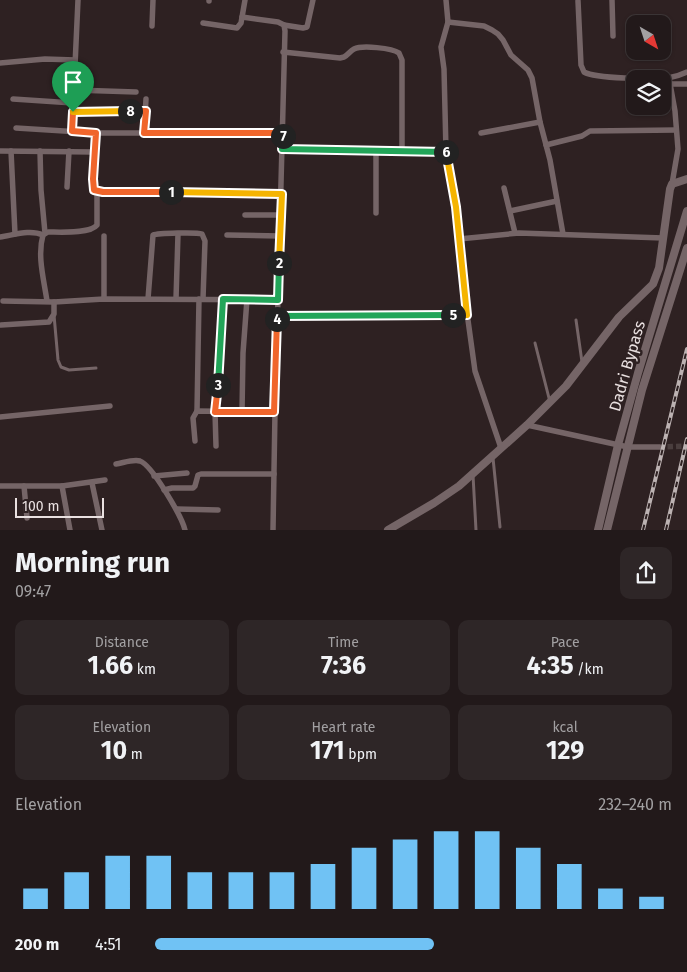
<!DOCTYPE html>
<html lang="en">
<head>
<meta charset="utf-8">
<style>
	:root { --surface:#22191a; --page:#2e2627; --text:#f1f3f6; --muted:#a2a0a2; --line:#3f3839; --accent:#70c2f4 }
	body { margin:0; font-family:"Fira Sans",sans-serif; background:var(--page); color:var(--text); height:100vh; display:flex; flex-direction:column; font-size:19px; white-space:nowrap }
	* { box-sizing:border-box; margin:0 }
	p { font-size:16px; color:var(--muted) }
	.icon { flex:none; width:28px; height:28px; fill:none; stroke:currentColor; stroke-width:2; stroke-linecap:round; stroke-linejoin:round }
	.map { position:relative; height:530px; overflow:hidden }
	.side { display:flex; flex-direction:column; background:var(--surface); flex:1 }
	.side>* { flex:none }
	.needle { width:32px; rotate:141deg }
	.tools { position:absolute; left:626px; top:15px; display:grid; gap:10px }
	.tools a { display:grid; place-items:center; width:45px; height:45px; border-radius:10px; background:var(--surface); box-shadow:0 1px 4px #0004,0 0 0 1px var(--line); font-size:25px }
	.scale { position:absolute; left:15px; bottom:12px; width:89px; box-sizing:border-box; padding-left:5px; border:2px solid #e9e0e0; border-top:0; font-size:14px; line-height:18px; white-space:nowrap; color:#e9e0e0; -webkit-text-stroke:4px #2e2122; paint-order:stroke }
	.pin { position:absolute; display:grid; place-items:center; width:42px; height:42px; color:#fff; margin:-51px -21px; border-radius:50% 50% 50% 0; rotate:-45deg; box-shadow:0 0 5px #0007 }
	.pin .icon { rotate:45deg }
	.km { position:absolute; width:25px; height:25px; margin:-12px; border-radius:50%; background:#222; color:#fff; font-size:14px; line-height:25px; text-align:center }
	.round { display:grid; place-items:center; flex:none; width:52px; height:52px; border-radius:10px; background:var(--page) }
	.summary { display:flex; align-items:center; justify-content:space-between; height:85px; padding:0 15px }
	h1 { font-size:28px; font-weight:700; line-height:38px }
	.stats { display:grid; grid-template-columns:repeat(3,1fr); gap:8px; height:85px; padding:5px 15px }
	.stats div { display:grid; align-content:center; border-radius:10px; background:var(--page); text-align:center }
	.stats b { font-size:25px; font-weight:700 }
	.stats small { font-size:14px; font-weight:400 }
	.stats p { font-size:14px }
	.chart { height:140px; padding:10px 15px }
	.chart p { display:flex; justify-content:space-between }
	.chart svg { width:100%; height:90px; margin-top:5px; stroke:var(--accent); stroke-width:6 }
	ul { padding:0 15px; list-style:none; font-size:16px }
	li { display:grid; grid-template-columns:80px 60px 1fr; align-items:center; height:38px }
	li i { height:12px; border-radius:6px; background:var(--accent) }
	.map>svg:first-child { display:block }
</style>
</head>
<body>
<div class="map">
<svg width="687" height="530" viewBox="0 0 687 530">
	<rect width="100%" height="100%" fill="#2e2122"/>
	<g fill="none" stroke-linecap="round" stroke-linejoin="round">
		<path stroke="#4a3e3e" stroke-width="5.5" stroke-dasharray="5.5 3" stroke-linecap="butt" d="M659,447L687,446"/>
		<g stroke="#756567" stroke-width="3">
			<path d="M54,315L58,360L61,367L69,370L96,368"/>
			<path d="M576,320L582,362"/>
			<path d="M535,343L550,402"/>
			<path d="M493,458L500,527"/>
			<path d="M473,475L476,530"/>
		</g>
		<g stroke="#756567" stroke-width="5.5">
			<path d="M446,0L448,22L441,47L444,69L446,151L456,207L464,291L475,371L501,448"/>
			<path d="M612,0L613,36"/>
			<path d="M209,1V0"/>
			<path d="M578,1L581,65L584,72C596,79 652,79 668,78C674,77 681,75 687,72"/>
			<path d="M242,17L278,22L284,25L285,31L275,412L273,530"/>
			<path d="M448,22L484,26L492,30L498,34L503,40L511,55L528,70L532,78L540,122L550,160L563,234"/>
			<path d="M203,23L237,28L241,23L245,0"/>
			<path d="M284,25L303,28L307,27L313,0"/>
			<path d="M152,26L153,0"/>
			<path d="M283,52L340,58L344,57C348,55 350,51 354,49C362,45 392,48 399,53L402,60V151"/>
			<path d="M0,63L45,59L75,60"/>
			<path d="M669,78L675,111L678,149L672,184"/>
			<path d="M670,84H687"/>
			<path d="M74,90L136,92"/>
			<path d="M13,99L73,103"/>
			<path d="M73,112L146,111"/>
			<path d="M16,128L96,133H283"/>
			<path d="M72,131L78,0"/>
			<path d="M96,133L93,184L95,190L97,192L281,194"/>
			<path d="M144,133L146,99"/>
			<path d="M481,133L540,122"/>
			<path d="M546,145L582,136L590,131L676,130"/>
			<path d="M282,149L446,151"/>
			<path d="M0,151L94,152"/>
			<path d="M11,151L15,234"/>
			<path d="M40,151L41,190L45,233"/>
			<path d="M67,187L69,151"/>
			<path d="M504,188L515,233"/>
			<path d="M510,211L557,201"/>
			<path d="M376,213V150"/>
			<path d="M245,215H281"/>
			<path d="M227,235L280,236"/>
			<path d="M104,236V299"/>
			<path d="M0,237C14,235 30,229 43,235"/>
			<path d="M459,239L519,233L663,238"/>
			<path d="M148,299L153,235C158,233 197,232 202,234L205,241L203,299"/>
			<path d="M176,299L178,234"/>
			<path d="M3,301L54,302L104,299L278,300"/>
			<path d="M47,301C44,280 37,256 43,235L48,232C60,232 90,234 97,225V192"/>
			<path d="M277,316L467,315"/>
			<path d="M1,325L49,322L54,314V302"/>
			<path d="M197,411L199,299"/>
			<path d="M242,412L243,353L247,299"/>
			<path d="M0,417L110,406"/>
			<path d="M527,425L628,447H659"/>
			<path d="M195,441L193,418L197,411L275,412"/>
			<path d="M216,446L215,412L223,299"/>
			<path d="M116,464C123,463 133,459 140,461C152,465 182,517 185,530"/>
			<path d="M154,476L187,473"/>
			<path d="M92,483L102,530"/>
			<path d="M0,486H62L105,480"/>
			<path d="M24,486L27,518"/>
			<path d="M62,486L70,530"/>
			<path d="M164,490L172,488H193L195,486L198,475L201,474H274"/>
			<path d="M177,509L218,510"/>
		</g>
		<g stroke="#756567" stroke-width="8">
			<path d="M388,530L434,503L459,486L527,425L566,386L619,317L653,284L659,268L670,189L672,184L687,179"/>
			<path d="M598,530L618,445L638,373L687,211"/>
			<path d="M607,530L642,390L687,248"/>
		</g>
		<defs>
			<g id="rail">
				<path d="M643,530L687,349"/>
				<path d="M666,530L687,439"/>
			</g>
		</defs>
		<use href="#rail" stroke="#bcb2b2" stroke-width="4"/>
		<use href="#rail" stroke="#2e2122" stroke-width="2" stroke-dasharray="5.5" stroke-linecap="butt"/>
	</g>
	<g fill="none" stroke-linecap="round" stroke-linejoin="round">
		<defs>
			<path id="split-1" d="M73,112L72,131L96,133L93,179L94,190L103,192H171"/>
			<path id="split-2" d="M171,192L282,194L279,263"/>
			<path id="split-3" d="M218,385L223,299L278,300L279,263"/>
			<path id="split-4" d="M218,385L215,412H274L277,319"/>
			<path id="split-5" d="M277,319V316L453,315"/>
			<path id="split-6" d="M446,152L456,207L467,315H453"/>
			<path id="split-7" d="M283,136L282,149L446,152"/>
			<path id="split-8" d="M130,111H146L144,133H283V136"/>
			<path id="split-9" d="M73,112L130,111"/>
		</defs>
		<use href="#split-1" stroke="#fff" stroke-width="10"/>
		<use href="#split-2" stroke="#fff" stroke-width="10"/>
		<use href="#split-3" stroke="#fff" stroke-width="10"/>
		<use href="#split-4" stroke="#fff" stroke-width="10"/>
		<use href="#split-5" stroke="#fff" stroke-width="10"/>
		<use href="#split-6" stroke="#fff" stroke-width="10"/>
		<use href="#split-7" stroke="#fff" stroke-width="10"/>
		<use href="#split-8" stroke="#fff" stroke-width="10"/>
		<use href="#split-9" stroke="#fff" stroke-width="10"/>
		<use href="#split-1" stroke="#f0652b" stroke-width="6"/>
		<use href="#split-2" stroke="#f5b400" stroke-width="6"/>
		<use href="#split-3" stroke="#22a559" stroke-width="6"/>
		<use href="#split-4" stroke="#f0652b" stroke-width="6"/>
		<use href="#split-5" stroke="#22a559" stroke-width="6"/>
		<use href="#split-6" stroke="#f5b400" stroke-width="6"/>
		<use href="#split-7" stroke="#22a559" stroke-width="6"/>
		<use href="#split-8" stroke="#f0652b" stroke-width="6"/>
		<use href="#split-9" stroke="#f5b400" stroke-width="6"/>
	</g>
	<g text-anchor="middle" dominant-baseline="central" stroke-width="5" stroke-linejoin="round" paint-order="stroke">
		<g font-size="16" fill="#e9e0e0" stroke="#2e2122">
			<text transform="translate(627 366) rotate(-74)">Dadri Bypass</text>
		</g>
	</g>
</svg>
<div class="tools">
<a><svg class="needle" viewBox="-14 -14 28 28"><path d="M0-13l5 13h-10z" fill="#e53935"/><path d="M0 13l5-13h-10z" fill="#a2a0a2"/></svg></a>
<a><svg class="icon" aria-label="layers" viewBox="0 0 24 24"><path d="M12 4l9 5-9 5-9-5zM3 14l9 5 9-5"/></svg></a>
</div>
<div class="scale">100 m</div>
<div class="pin" style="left:73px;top:112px;background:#1e9e55"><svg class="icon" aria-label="arrive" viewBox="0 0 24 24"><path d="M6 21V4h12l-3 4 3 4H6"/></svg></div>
<b class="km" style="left:171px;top:192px">1</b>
<b class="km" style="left:279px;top:263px">2</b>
<b class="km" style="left:218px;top:385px">3</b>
<b class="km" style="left:277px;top:319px">4</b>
<b class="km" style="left:453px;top:315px">5</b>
<b class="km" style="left:446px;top:152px">6</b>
<b class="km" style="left:283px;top:136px">7</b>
<b class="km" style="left:130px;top:111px">8</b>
</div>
<section class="side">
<div class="summary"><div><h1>Morning run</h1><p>09:47</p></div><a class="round"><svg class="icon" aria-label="share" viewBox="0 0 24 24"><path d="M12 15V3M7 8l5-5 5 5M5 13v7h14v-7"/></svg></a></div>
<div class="stats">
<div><p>Distance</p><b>1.66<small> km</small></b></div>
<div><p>Time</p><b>7:36</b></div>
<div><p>Pace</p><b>4:35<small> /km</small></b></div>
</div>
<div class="stats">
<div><p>Elevation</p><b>10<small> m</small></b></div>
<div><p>Heart rate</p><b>171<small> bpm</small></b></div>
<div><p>kcal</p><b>129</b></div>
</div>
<div class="chart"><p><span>Elevation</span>232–240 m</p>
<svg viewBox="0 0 160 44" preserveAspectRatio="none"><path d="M5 44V34M15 44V26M25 44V18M35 44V18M45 44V26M55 44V26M65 44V26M75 44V22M85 44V14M95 44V10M105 44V6M115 44V6M125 44V14M135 44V22M145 44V34M155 44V38"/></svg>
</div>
<ul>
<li><b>200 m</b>4:51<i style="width:54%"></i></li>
</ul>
</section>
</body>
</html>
